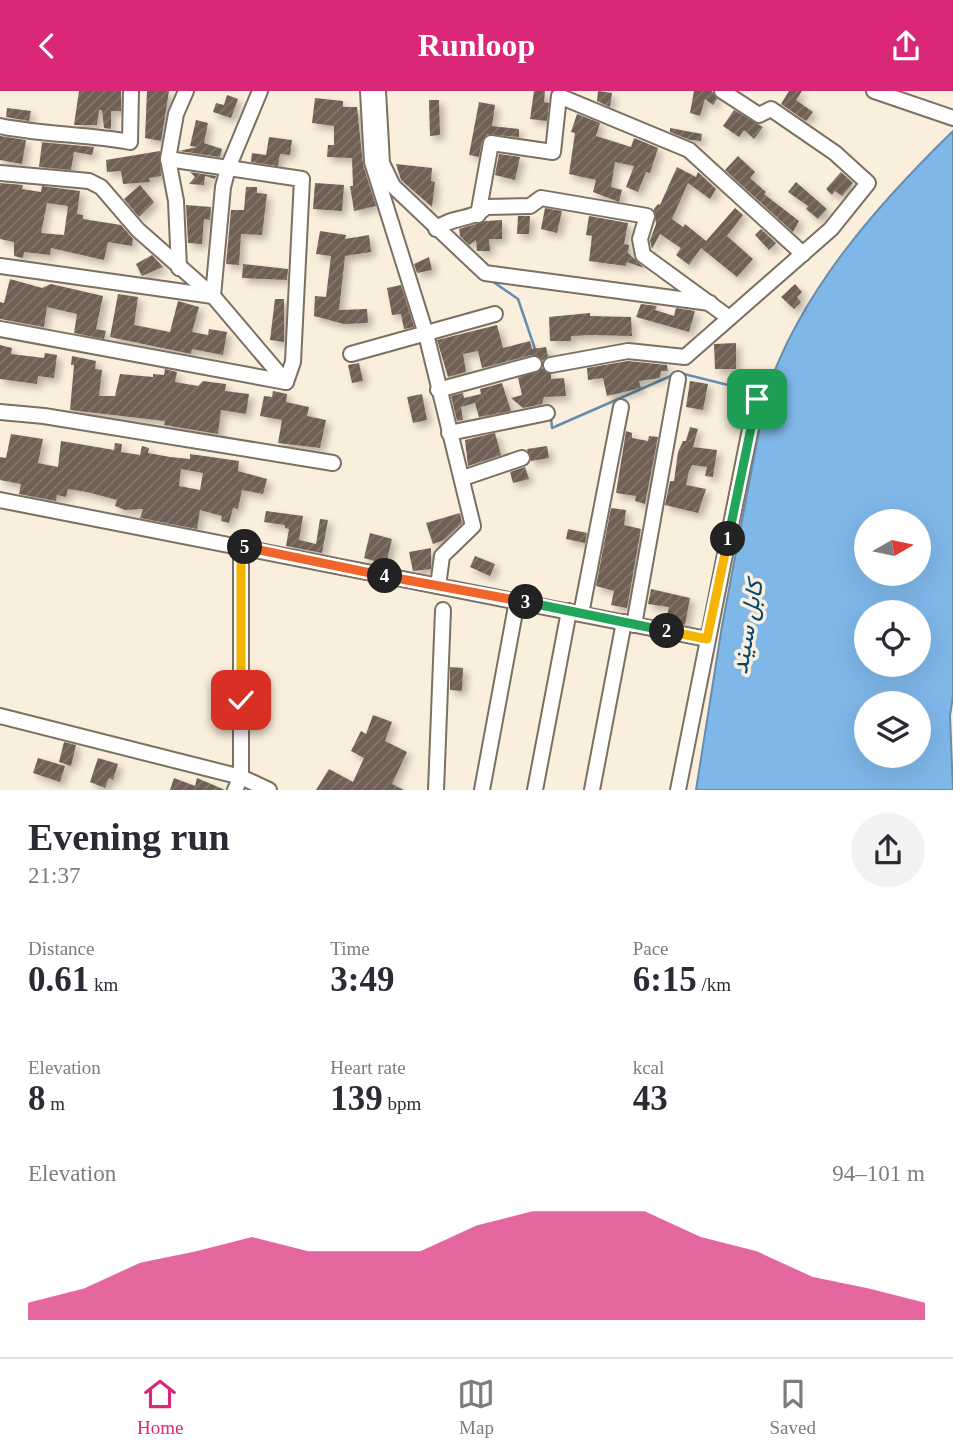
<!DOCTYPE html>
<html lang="en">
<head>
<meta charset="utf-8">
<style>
	:root { --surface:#fff; --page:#f2f2f3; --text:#2b2b33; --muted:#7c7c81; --line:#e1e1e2; --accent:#db2777 }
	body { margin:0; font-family:"Times New Roman",Vazirmatn,serif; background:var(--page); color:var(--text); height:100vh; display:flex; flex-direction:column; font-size:26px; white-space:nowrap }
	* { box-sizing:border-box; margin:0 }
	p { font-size:23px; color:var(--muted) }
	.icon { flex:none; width:38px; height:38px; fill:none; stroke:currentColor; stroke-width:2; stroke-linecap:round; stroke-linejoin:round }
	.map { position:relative; height:699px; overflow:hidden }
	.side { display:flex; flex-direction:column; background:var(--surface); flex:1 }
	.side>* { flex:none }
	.needle { width:46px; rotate:81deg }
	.buttons { position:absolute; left:854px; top:418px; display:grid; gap:14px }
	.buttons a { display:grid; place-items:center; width:77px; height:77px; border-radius:50%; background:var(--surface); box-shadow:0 7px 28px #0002; font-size:35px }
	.pin { position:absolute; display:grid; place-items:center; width:60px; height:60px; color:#fff; margin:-30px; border-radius:14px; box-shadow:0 4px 10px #0006 }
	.km { position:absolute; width:35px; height:35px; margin:-18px; border-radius:50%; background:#222; color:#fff; font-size:19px; line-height:35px; text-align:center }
	.round { display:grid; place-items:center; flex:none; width:74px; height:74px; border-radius:37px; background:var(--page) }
	.overview { display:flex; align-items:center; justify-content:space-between; height:119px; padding:0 28px }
	h1 { font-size:38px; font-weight:600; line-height:52px }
	.metrics { display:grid; grid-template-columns:repeat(3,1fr); gap:10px; height:119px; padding:7px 28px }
	.metrics div { display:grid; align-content:center }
	.metrics b { font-size:35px; font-weight:600 }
	.metrics small { font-size:19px; font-weight:400 }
	.metrics p { font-size:19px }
	.chart { height:196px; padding:14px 28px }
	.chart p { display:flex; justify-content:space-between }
	.chart svg { width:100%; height:126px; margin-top:7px; fill:var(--accent); opacity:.7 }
	header { display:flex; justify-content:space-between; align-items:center; height:91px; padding:0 28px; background:var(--accent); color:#fff; font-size:32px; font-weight:600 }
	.menu { display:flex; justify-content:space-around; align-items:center; height:98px; border-top:2px solid var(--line); background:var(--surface); font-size:19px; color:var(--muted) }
	.menu a { display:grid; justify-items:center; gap:4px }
	.menu .active { color:var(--accent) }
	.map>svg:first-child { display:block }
</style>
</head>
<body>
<header><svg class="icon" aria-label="back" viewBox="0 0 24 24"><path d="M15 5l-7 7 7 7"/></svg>Runloop<svg class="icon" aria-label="share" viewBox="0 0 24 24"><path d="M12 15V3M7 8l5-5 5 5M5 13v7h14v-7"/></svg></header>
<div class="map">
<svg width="953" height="699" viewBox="0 0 953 699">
	<defs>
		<pattern id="building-hatch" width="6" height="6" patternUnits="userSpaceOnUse" patternTransform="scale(1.75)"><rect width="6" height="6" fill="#6f5f54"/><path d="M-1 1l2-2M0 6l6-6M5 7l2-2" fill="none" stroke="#84776e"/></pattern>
		<filter id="shadow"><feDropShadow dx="4.5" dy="4.5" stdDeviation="3.5" flood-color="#0004"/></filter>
	</defs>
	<rect width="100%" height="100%" fill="#faeedc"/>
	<path fill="#7fb7e9" stroke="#678dae" stroke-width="2" fill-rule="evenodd" d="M953,40V605L950,625L953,699H696L722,535L766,303C800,201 877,114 953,40ZM866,430H919V483H866ZM866,522H919V574H866ZM866,612H919V665H866Z"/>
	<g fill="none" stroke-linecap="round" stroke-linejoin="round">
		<g stroke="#678dae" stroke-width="2.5">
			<path d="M440,149L461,169"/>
			<path d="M489,188L518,208L535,258"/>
			<path d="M680,282L768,304"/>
			<path d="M551,326L552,337L673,284"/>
		</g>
	</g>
	<g fill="url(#building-hatch)" fill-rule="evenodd" filter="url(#shadow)">
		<path d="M79,0H121V20H111V38L104,37L102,19H99L97,34H74Z"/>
		<path d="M147,0H169L161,50L145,47Z"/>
		<path d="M534,0H545L544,11L549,12L547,30L530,28Z"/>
		<path d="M598,0L612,2L610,16L597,10Z"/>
		<path d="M694,0H712L717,8L713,14L705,8L700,25L690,22Z"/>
		<path d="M789,0H802L796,9L813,21L806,30L781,13Z"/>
		<path d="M227,4L238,8L231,27L213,21L216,12L224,14Z"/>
		<path d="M315,7L343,10V16H357L363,74L376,115L354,120L350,95H353L352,67L327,66L328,54H334V35L312,32Z"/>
		<path d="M429,9H439L440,44L430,45Z"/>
		<path d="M479,11L495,14L492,35L519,38V46L487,43L482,50L479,66L469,64Z"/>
		<path d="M7,17L31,20L29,30L6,26Z"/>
		<path d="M734,19L763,36L754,48L744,39L739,46L723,35Z"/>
		<path d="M577,23L600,32L596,45L631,56L634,47L658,57L650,82L646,81L638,101L626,96L634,75L615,71L611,96L622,99L619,111L593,101L596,89L569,83L575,42L571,41Z"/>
		<path d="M196,29L208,32L204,52L222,58L220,66L179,60L197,56L190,55Z"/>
		<path d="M670,37L702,43L701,50L690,49L670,41Z"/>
		<path d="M0,45L26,49L22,73L0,69Z"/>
		<path d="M269,46L292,49L290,64L280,63L278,75L251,71L252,62L266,64Z"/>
		<path d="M40,51L94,56L92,64L74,61L71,79L39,76L42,52Z"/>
		<path d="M160,60L161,85L149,87L150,91L123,93L121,80L107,81L106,69Z"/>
		<path d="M499,63L520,66L515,89L495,84Z"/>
		<path d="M738,65L755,81L750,87L766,101L764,103L799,130L793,141L725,79Z"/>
		<path d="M396,73L432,77L431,90L435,91L432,116L401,89Z"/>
		<path d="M677,76L696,86L698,81L716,98L710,108L688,92L672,128L683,136L685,133L706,150L735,117L743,124L727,145L753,168L737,186L701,157L689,174L676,164L681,157L660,143L652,158L650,149L656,133L654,118L658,113L660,114Z"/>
		<path d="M190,81L216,85L215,88L205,85L204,94L189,93L195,86Z"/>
		<path d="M841,81L853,92L842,105L835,100L832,104L826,98Z"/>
		<path d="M796,91L827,118L818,128L806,118L808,115L788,101Z"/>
		<path d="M0,92L23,94L22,98L41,101L42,95L80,100L77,123L83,124V128L121,134L133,148L132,155L108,151L104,169L51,157L50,164L24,161L23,167L14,165V151L0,148ZM47,112L68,115L64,144L41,142Z"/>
		<path d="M315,92L344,94L342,120L313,118Z"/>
		<path d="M140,94L154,111L139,126L124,108Z"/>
		<path d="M246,96H257V102L267,103L262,144L241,143L239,174L226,173L231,119H244Z"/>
		<path d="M186,114L211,116L210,129L204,128L202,153L188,152Z"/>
		<path d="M545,117L562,120L557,142L541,138Z"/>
		<path d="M518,125H530L529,143H517Z"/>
		<path d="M589,125L628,132L624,153L629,154L628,162L644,177L627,171L626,175L589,170L592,145L586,144Z"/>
		<path d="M502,129V148H489L490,160H477L476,149L469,154L460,145L459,138L486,130Z"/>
		<path d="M761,138L776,152L769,159L755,144Z"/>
		<path d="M320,140L346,144L345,148L369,144L371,161L345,165L339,219L367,218L368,232L344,233L314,225L315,205L326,206L331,165L316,163Z"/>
		<path d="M152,164L163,176L142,185L136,173Z"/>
		<path d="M429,166L432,179L417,182L414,173Z"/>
		<path d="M243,173L288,178L287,189L242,187Z"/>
		<path d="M10,188L42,197L51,193L103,205L96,238L106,240L104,248L74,242L77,223L47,216L44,236L0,228V211L4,212Z"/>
		<path d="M795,193L802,201L797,206L801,211L794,218L781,206Z"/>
		<path d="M401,194L414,236L404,238L401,223L392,224L387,197Z"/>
		<path d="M118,203L138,206L134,234L170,241L178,210L199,216L192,241L208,244L209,238L227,241L223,264L192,258L191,263L110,246Z"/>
		<path d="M275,208H284V251L270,249Z"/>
		<path d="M641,213L657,215L655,219L674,225L676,217L695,220L689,241L636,226Z"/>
		<path d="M590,222V225L631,226L632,245L591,244L571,245V250H550L549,226Z"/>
		<path d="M497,234L503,257L530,250L532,258L546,256L548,265L543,269L531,264L482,277L478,260L463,263L466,281L448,286L437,249Z"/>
		<path d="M736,252V278H715L714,253Z"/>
		<path d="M0,254L12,257L11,263L44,267L45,262L57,264L54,287L38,285L37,293L0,288Z"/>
		<path d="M72,265L96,270L95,278L102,279L99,305H115L120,283L153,286V283L164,284L165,278L177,281L175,291L198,295L203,290L226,293L225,300L249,303L246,323L221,319L218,343L164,334L165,330L70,319L74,274H71Z"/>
		<path d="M628,270L667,274L668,280H661L660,287L639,290L641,297L607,305L603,287L588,289L587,277Z"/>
		<path d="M359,272L363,290L352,292L348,274Z"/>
		<path d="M542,277L551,283V288L564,287L566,305L544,306L542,313L523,317L511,307L522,304L518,287Z"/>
		<path d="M690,290L708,293L703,319L686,316Z"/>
		<path d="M502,292L511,320L479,326L475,312L461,316L463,329L457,330L451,305L463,302L464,307L481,303L480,298Z"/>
		<path d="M273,300L287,303L286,311L309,316L307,325L326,329L320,357L278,352L282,329L260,325L264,305L272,306Z"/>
		<path d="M422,303L427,329L413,332L407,306Z"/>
		<path d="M690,336L698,338L693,356L717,359L713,386L705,385L707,376L692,374L689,380L686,394L706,398L698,422L665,414L670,390H674L678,361L683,350H686Z"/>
		<path d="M626,340L632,342V347L648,350L649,345L658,346L645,413L635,410L636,405L616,402Z"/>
		<path d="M495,342L501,364L468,375L465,349Z"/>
		<path d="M11,343L43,348L38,372L58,376L61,350L114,359L115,352L122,353L121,361L140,364L142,355L149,357L148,362L170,366L190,368V363L239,370L238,380L267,388L263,403L242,399L238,418L233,417L229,432L221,430L222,425L200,419L197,438L140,427L143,418L125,419L115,415L117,409L87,401L68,398L66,406L57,404L56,410L19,403L21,393L0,389V366L6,367ZM181,378L203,382L200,399L179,395Z"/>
		<path d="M547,355L549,367L531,370L527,358Z"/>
		<path d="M525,376L529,388L513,392L510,381Z"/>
		<path d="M611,417L626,419L624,434L641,438L627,517L611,514L614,500L596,495Z"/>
		<path d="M266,420L303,425L299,449L316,453L320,428L328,429L322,462L286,455L289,438L285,437V434L264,431Z"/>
		<path d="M460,422L462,432L444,449L433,453L426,432Z"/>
		<path d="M568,438L587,442L585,452L566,448Z"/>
		<path d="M370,442L392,448L386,473L364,467Z"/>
		<path d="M431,457V478L413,480L409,461Z"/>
		<path d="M475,465L495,473L490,485L470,476Z"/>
		<path d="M651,498L690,507L685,534L677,532L678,526L667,524L669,516L648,513Z"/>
		<path d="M450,576L463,577L462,600L450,599Z"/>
		<path d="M373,624L392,631L385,650L407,661L392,693L404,699H316L329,678L353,691L364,667L351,660L361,640L366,643Z"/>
		<path d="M64,651L76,654L71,675L59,671Z"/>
		<path d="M38,667L65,675L60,691L33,682Z"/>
		<path d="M98,667L118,673L113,689L109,687L105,697L90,691Z"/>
		<path d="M174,687L195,695L197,687L225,699H170Z"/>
	</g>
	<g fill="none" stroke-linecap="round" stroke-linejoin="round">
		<defs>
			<g id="minor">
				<path d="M368,0L372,71L426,243L473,435L442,465L438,495"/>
				<path d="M378,0L382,72L393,95L485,182L710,212"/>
				<path d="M874,0L953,27"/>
				<path d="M0,35C44,44 87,43 130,51L131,0"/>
				<path d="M168,68L302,88L293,271L286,291"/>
				<path d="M0,82L89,90L101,96L138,139L213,205L286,291"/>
				<path d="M478,124L491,52L553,61L559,5L689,59L803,163"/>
				<path d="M436,138C451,125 472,130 486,116L530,115L541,107L647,125L640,148L643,164L728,226"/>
				<path d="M0,175L213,205L223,96L228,77L260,0"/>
				<path d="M179,177L176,110L168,68L176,23L186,0"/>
				<path d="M0,238L286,291"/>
				<path d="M351,263L495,223"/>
				<path d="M551,274L628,260L685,266L831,138L868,92L835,62L771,18L759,24L722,0"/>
				<path d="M438,299L534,273"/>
				<path d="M0,321L44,325L333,372"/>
				<path d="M449,342L547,322"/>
				<path d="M463,387L522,367"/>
				<path d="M0,409L707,548"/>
				<path d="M581,523L621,316"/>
				<path d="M634,534L678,288"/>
				<path d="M0,625L241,686L269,699"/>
				<path d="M235,699L241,686V455"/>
				<path d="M436,699L443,519"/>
				<path d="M482,699L517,510"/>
				<path d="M535,699L569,520"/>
				<path d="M592,699L624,531"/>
				<path d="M678,699L756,308"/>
			</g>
		</defs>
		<use href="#minor" stroke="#7b7061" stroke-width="18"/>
		<use href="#minor" stroke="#fff" stroke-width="14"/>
	</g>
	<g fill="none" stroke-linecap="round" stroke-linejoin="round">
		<defs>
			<path id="split-1" d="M728,448L757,308"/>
			<path id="split-2" d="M667,540L707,548L728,448"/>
			<path id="split-3" d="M526,511L667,540"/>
			<path id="split-4" d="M385,485L526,511"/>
			<path id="split-5" d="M245,456L385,485"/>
			<path id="split-6" d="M241,609V455L245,456"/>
		</defs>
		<use href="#split-1" stroke="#fff" stroke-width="14"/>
		<use href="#split-2" stroke="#fff" stroke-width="14"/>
		<use href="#split-3" stroke="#fff" stroke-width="14"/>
		<use href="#split-4" stroke="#fff" stroke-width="14"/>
		<use href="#split-5" stroke="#fff" stroke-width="14"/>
		<use href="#split-6" stroke="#fff" stroke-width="14"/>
		<use href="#split-1" stroke="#22a559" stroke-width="9"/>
		<use href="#split-2" stroke="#f5b400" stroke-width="9"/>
		<use href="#split-3" stroke="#22a559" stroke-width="9"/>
		<use href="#split-4" stroke="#f0652b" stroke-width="9"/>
		<use href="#split-5" stroke="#f0652b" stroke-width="9"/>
		<use href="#split-6" stroke="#f5b400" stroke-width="9"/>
	</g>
	<g text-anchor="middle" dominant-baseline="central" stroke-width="7" stroke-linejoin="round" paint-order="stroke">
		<g font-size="24" font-style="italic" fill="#014674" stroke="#faeedc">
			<text transform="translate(747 536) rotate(-80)">کابل سيند</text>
		</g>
	</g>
</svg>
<div class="buttons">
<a><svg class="needle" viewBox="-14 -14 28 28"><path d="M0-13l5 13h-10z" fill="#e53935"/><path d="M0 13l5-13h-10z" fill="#7c7c81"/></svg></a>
<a><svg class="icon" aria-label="locate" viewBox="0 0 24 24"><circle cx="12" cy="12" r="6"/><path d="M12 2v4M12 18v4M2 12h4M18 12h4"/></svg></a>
<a><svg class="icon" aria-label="layers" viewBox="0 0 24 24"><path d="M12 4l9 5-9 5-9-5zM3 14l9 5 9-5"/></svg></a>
</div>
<div class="pin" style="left:757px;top:308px;background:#1e9e55"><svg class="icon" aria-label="arrive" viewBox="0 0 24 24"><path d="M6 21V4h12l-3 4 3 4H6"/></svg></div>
<div class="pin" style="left:241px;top:609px;background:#d93025"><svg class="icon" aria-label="check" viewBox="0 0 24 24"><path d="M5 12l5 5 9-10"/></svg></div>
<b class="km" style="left:728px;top:448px">1</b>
<b class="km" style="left:667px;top:540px">2</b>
<b class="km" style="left:526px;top:511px">3</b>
<b class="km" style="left:385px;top:485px">4</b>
<b class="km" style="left:245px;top:456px">5</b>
</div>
<section class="side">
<div class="overview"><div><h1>Evening run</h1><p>21:37</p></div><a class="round"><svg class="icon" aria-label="share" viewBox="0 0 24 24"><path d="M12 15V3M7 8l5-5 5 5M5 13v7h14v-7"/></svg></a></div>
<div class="metrics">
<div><p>Distance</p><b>0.61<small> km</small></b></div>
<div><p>Time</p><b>3:49</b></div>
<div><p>Pace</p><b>6:15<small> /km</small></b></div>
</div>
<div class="metrics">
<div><p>Elevation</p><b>8<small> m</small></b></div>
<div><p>Heart rate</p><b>139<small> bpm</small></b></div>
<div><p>kcal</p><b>43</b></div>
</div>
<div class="chart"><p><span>Elevation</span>94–101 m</p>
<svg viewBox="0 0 160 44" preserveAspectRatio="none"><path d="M0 44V38L10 33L20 24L30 20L40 15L50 20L60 20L70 20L80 11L90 6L100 6L110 6L120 15L130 20L140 29L150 33L160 38V44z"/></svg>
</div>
</section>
<nav class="menu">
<a class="active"><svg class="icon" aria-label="home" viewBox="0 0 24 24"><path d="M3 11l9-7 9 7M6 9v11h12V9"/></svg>Home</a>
<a><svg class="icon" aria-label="map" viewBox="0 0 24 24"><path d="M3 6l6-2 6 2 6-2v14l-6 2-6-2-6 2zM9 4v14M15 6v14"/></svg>Map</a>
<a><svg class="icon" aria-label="saved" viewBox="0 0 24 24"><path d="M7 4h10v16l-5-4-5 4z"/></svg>Saved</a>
</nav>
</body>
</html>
